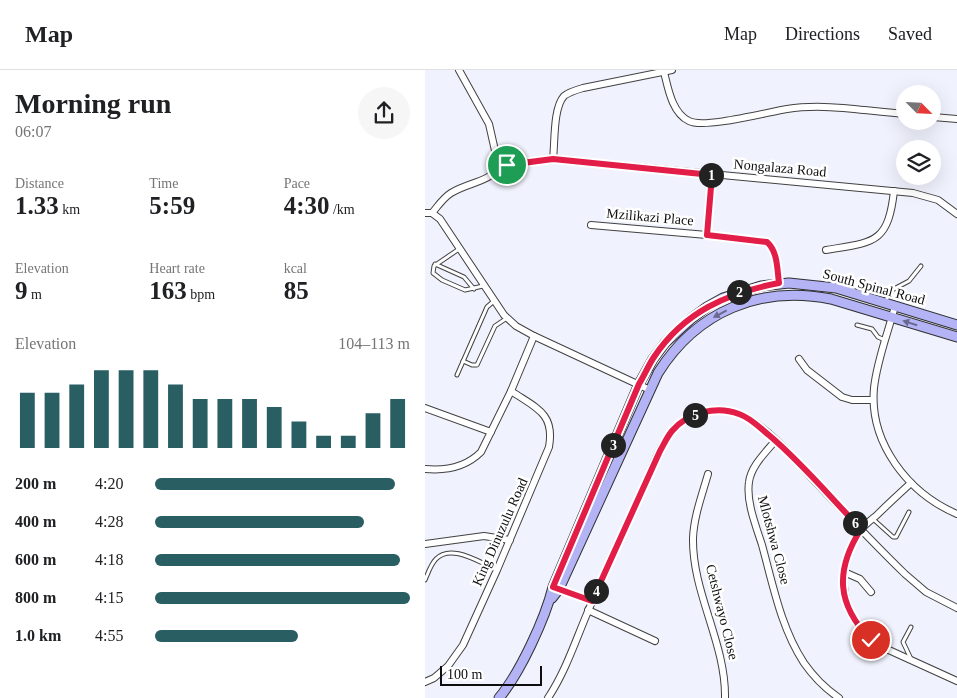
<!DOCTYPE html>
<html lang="en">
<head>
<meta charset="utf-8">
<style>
	:root { --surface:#fff; --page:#f6f6f6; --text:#202124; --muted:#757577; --line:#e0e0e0; --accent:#295e63 }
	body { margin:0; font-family:Georgia,serif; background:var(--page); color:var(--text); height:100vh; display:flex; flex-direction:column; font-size:19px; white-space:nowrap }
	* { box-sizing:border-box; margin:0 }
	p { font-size:16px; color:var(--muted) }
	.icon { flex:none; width:28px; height:28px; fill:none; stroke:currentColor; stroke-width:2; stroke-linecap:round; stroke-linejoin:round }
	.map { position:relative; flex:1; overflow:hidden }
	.panel { display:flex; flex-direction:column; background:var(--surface); width:425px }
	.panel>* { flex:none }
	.needle { width:32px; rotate:114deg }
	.tools { position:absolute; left:471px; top:15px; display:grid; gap:10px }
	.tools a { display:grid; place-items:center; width:45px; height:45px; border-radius:50%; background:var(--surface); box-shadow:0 5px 20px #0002; font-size:25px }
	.scale { position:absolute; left:15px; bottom:12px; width:102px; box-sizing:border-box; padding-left:5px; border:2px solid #0e0e0e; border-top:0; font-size:14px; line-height:18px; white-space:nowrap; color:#0e0e0e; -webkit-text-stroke:4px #fff; paint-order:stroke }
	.pin { position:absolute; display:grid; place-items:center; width:42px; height:42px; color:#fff; margin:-21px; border:2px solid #fff; border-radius:50%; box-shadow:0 1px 5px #0007 }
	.km { position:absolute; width:25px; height:25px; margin:-12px; border-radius:50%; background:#222; color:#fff; font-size:14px; line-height:25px; text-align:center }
	.round { display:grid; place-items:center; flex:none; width:52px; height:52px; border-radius:26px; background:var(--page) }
	.headline { display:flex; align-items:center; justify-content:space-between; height:85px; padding:0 15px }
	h1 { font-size:28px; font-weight:600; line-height:38px }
	.figures { display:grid; grid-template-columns:repeat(3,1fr); gap:8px; height:85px; padding:5px 15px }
	.figures div { display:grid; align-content:center }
	.figures b { font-size:25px; font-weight:600 }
	.figures small { font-size:14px; font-weight:400 }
	.figures p { font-size:14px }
	.chart { height:140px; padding:10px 15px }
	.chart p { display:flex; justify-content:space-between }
	.chart svg { width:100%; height:90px; margin-top:5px; stroke:var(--accent); stroke-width:6 }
	ul { padding:0 15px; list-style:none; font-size:16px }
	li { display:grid; grid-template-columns:80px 60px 1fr; align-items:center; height:38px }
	li i { height:12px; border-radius:6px; background:var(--accent) }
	header { display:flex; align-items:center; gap:30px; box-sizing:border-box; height:70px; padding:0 25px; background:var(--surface); border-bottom:1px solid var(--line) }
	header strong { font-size:24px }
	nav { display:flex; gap:28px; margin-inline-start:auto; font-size:18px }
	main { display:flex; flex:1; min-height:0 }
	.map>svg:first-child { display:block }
</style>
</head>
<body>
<header>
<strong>Map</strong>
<nav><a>Map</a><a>Directions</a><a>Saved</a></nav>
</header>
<main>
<section class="panel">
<div class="headline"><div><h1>Morning run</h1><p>06:07</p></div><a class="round"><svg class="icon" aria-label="share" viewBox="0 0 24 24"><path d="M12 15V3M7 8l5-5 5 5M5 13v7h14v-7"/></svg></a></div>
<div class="figures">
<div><p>Distance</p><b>1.33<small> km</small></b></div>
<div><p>Time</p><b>5:59</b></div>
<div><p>Pace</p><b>4:30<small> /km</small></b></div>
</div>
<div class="figures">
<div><p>Elevation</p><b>9<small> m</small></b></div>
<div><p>Heart rate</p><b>163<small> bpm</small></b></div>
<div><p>kcal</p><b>85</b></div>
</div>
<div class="chart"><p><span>Elevation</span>104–113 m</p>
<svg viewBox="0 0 160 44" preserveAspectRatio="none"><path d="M5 44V17M15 44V17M25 44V13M35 44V6M45 44V6M55 44V6M65 44V13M75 44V20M85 44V20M95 44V20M105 44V24M115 44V31M125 44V38M135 44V38M145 44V27M155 44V20"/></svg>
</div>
<ul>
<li><b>200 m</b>4:20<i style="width:94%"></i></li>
<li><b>400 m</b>4:28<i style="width:82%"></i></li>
<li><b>600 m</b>4:18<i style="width:96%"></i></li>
<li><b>800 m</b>4:15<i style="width:100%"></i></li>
<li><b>1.0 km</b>4:55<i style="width:56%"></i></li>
</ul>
</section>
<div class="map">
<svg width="532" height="628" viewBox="0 0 532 628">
	<rect width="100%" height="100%" fill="#f0f2fd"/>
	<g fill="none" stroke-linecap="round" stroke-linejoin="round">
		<defs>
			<g id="lane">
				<path d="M34,179L9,196L8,203L17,210L40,220L58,216"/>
				<path d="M10,194L39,207L49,219"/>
				<path d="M461,231L465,221L484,211L496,196"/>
				<path d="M432,255L447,259L453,267L460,270"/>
				<path d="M38,291L47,295H52L70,256L82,248"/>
				<path d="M32,305L62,237L69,231"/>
				<path d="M448,449L468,467H471L484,442"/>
				<path d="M0,510C3,503 6,494 11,489C26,473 55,493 71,499"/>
				<path d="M486,557L478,572L486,589"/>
			</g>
			<g id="street">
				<path d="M34,0L64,54L71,85L78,94"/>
				<path d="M239,2C243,18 247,43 264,51C279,59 343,42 362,39C400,33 441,41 480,44"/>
				<path d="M508,47L532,49"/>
				<path d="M128,89C130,73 128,38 139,26C144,22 151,20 158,18L247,0"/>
				<path d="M0,143H7L15,149L79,245L91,256L109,266L86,321L56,382C41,397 21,401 0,399"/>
				<path d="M7,143C13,136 18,128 26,123C46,111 62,114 78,94L84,95L128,89L488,123L513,130L532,144"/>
				<path d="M166,155L282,165L342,172C353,182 352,199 354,213"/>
				<path d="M282,165L287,105"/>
				<path d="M401,180C449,172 463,174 469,121"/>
				<path d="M470,236C463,263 452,290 449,318C444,373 483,423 532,444"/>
				<path d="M109,266L225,320"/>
				<path d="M374,289L382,300L417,327L427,330H448"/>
				<path d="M0,338L66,362"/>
				<path d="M350,371C341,382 326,396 324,412C321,432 331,456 337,475C348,515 356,558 379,593C388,606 401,619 414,628"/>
				<path d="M283,404C277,425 269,446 268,468C267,523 301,573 300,628"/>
				<path d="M486,413C474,424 463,434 452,445C446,450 439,455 435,461C408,500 415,550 455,576L532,611"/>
				<path d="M0,474L59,466L85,470"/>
				<path d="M419,502L435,509L446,522"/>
				<path d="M131,518L167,531"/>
				<path d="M163,540L230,571"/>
				<path d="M0,612L9,608L23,596L38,575L72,500L124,377C130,343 111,338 86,321"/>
				<path d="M123,628C141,601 151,569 164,539C180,499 199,460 217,421C226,401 233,377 248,360C265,340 298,334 321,347C346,361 366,385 385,406C416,439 447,472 480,504L501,522L532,538"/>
			</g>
			<g id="secondary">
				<path d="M127,528L134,519L233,303C272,241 335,215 406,229L532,267"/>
				<path d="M74,628C95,603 120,549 128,517L214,314L228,289L240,273L267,248L282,237L298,228L336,216L364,213L411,218L532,255"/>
			</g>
		</defs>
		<use href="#lane" stroke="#414141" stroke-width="5"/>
		<use href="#street" stroke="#414141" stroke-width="8"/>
		<use href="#secondary" stroke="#303030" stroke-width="11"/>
		<use href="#lane" stroke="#fff" stroke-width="3"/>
		<use href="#street" stroke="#fff" stroke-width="6"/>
		<use href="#secondary" stroke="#b3b3f6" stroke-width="9"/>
	</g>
	<defs><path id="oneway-solid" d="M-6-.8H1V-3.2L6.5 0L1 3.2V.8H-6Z" transform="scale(1.25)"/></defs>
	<g fill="#69698e">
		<use href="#oneway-solid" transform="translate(295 244) rotate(152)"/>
		<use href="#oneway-solid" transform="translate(485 253) rotate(-163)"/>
	</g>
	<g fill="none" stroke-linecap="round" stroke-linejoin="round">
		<defs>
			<path id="route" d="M82,95L128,89L287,105L282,165L342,172C353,182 352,199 354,213C302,223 259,242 229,287C223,296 219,306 214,314L128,517L167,531L235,381C239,374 242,367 247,361C262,343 291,335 314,344C326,348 335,358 345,366C378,394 406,428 436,459C410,500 411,534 446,570"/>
		</defs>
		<use href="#route" stroke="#fff" stroke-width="10"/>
		<use href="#route" stroke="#e11d48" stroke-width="6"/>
	</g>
	<g text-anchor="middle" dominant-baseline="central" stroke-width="5" stroke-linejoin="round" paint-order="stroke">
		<g font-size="14" fill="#0e0e0e" stroke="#fff">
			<text transform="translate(355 98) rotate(5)">Nongalaza Road</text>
			<text transform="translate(225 147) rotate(5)">Mzilikazi Place</text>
			<text transform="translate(449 217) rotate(15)">South Spinal Road</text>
			<text transform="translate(75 462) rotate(-66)">King Dinuzulu Road</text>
			<text transform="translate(349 470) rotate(75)">Mlotshwa Close</text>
			<text transform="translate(297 542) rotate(76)">Cetshwayo Close</text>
		</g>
	</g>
</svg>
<div class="tools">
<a><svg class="needle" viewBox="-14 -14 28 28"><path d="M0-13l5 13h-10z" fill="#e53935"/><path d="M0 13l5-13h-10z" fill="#757577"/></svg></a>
<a><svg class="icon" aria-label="layers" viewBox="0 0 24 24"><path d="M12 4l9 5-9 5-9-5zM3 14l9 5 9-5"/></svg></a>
</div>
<div class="scale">100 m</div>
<div class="pin" style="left:82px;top:95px;background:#1e9e55"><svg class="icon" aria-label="arrive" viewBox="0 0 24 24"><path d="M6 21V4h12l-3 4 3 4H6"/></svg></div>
<div class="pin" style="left:446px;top:570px;background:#d93025"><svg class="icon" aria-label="check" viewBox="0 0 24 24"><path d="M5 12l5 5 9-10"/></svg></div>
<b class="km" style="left:286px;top:105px">1</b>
<b class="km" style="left:314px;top:222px">2</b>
<b class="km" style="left:188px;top:375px">3</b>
<b class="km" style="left:171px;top:521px">4</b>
<b class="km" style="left:270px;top:345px">5</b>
<b class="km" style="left:430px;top:453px">6</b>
</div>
</main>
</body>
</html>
